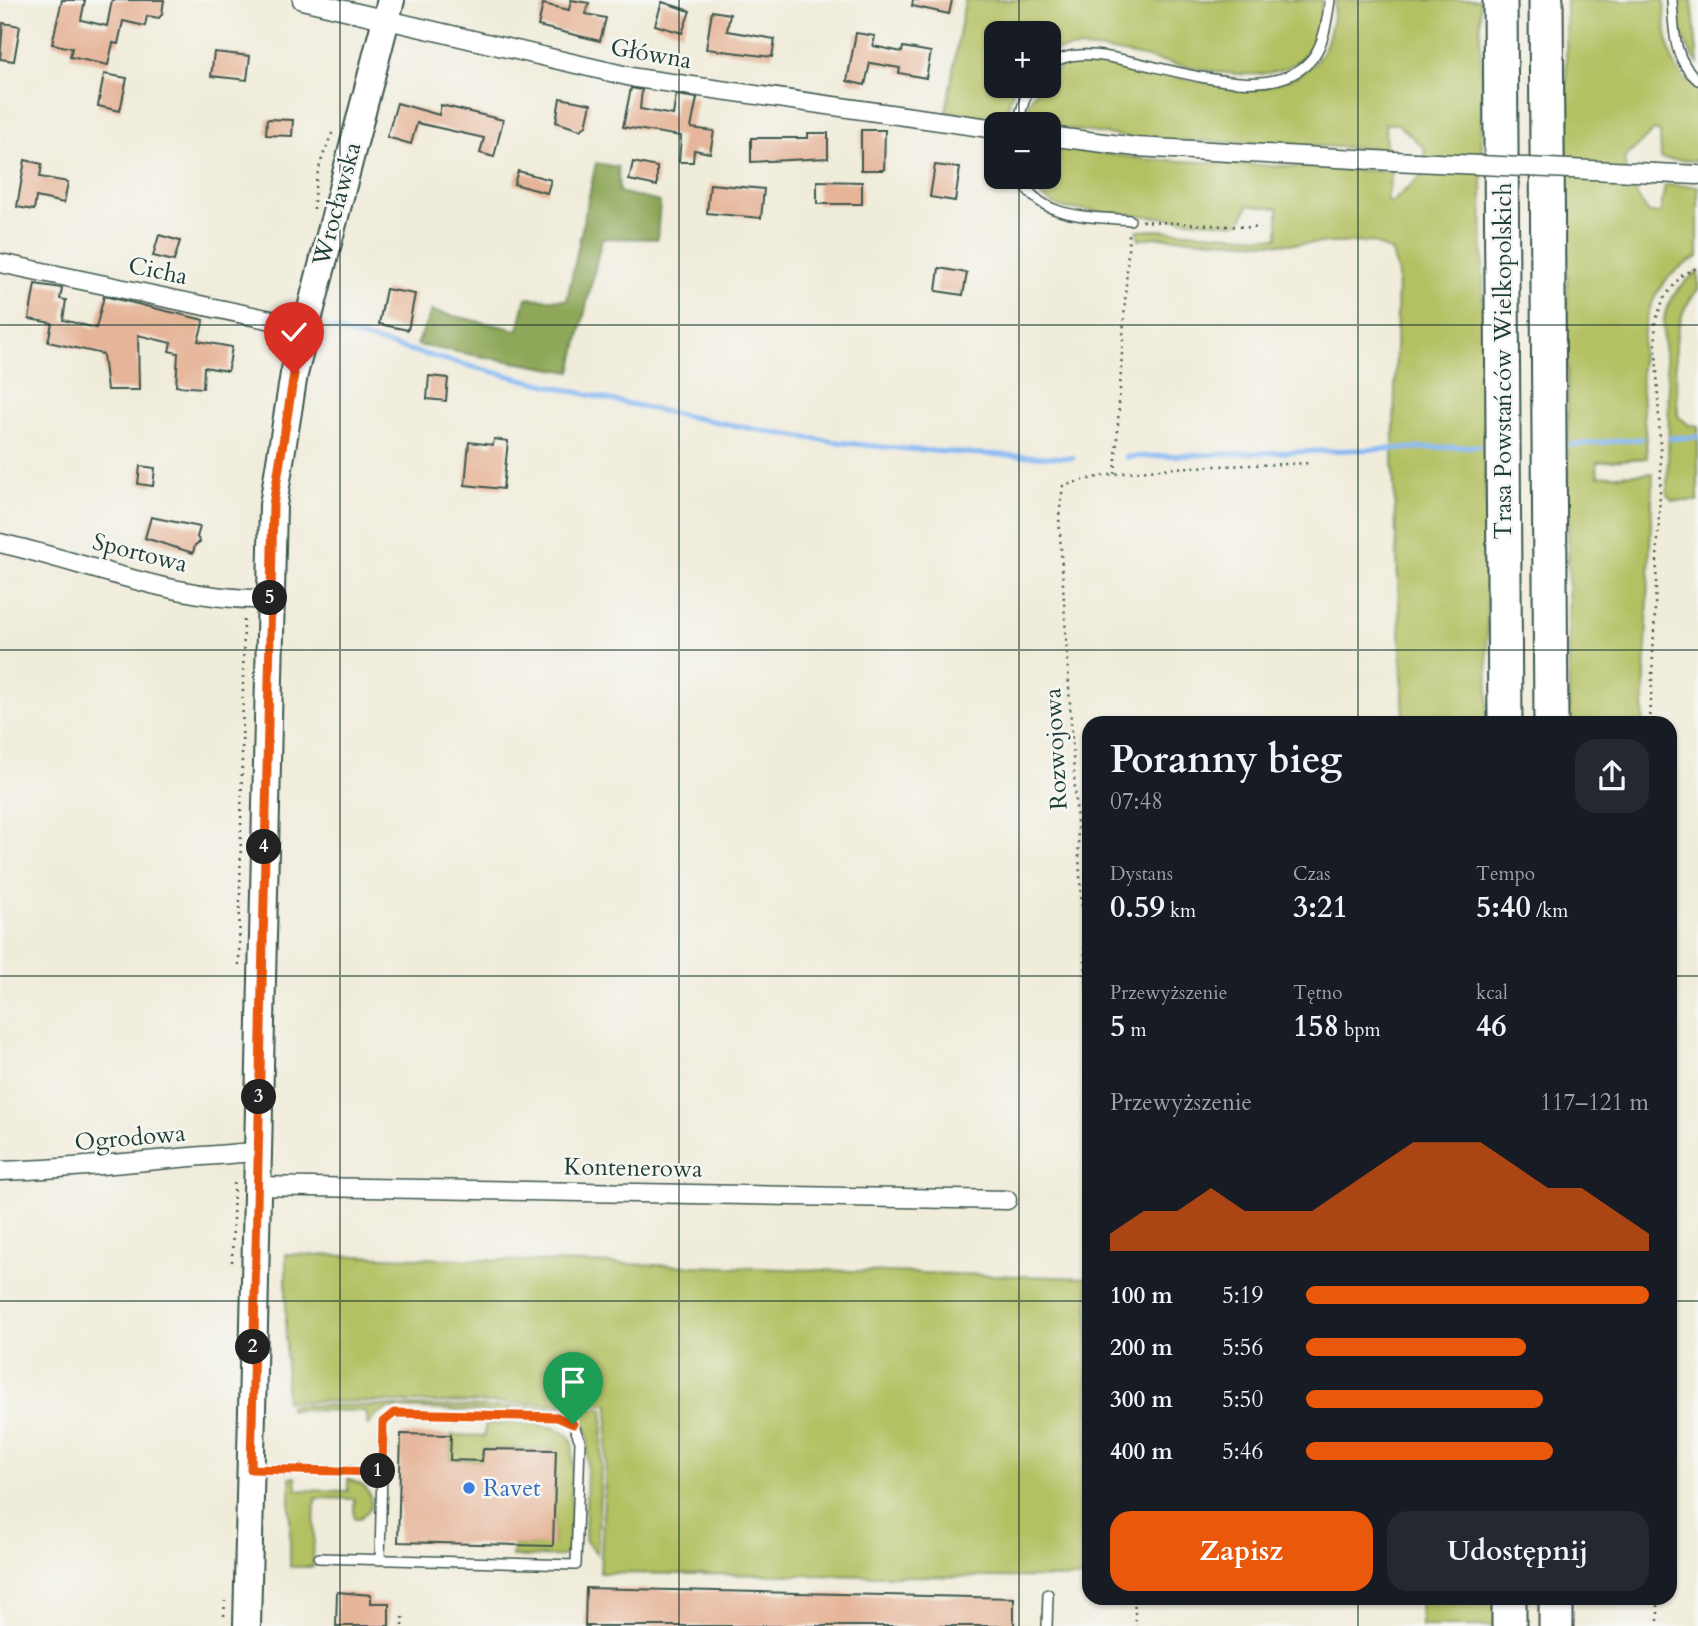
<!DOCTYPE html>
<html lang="pl">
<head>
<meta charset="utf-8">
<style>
	:root { --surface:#171b24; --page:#242831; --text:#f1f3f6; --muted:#9ea1a6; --accent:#ea580c }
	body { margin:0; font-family:Cardo,serif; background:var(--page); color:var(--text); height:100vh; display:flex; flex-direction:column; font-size:26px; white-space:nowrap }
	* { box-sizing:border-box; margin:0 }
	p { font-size:23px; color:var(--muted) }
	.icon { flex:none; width:38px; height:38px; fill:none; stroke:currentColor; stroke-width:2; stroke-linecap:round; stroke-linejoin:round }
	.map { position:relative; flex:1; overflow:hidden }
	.drawer { position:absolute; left:1082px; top:716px; width:595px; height:889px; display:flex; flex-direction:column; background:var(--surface); border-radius:21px; box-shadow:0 2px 5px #0004 }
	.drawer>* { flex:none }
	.tools { position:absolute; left:984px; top:21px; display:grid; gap:14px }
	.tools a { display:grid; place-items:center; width:77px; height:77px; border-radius:14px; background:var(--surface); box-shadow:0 2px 5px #0004; font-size:35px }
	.pin { position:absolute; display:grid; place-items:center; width:60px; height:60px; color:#fff; margin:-72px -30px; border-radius:50% 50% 50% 0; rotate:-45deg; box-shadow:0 0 7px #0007 }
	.pin .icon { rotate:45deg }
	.km { position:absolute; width:35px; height:35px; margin:-18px; border-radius:50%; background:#222; color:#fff; font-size:19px; line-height:35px; text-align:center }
	.round { display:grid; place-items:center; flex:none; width:74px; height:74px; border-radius:21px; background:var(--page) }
	.headline { display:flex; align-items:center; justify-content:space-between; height:119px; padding:0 28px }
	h1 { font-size:38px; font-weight:700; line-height:52px }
	.stats { display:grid; grid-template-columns:repeat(3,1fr); gap:10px; height:119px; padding:7px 28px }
	.stats div { display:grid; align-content:center }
	.stats b { font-size:30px; font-weight:700 }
	.stats small { font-size:19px; font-weight:400 }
	.stats p { font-size:19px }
	.chart { height:196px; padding:14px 28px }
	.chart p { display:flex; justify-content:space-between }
	.chart svg { width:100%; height:126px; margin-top:7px; fill:var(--accent); opacity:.7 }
	.action { display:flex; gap:14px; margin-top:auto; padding:14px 28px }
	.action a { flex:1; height:80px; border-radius:21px; background:var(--accent); color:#fff; font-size:28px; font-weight:700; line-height:80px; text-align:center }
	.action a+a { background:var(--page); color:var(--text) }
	ul { padding:0 28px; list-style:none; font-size:23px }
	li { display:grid; grid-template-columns:112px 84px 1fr; align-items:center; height:52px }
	li i { height:18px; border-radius:9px; background:var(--accent) }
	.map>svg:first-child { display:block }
</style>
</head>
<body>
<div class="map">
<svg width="1698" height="1626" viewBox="0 0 1698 1626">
	<rect width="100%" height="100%" fill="#f6f6f2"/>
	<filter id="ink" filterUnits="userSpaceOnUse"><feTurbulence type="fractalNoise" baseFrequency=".0143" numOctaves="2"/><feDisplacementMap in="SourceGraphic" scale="14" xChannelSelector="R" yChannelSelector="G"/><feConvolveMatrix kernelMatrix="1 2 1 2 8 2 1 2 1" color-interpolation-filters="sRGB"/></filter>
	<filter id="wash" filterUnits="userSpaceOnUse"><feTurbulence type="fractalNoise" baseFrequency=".00686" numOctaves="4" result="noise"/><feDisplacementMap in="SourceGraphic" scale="28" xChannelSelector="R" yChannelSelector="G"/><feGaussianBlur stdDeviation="1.57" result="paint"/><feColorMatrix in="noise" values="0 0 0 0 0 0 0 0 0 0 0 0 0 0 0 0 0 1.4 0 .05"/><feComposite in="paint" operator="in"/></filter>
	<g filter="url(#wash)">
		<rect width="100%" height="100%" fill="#f0ecda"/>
		<g fill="#b3c163" stroke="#697f4c" stroke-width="2">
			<path d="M965,0H1322C1321,10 1321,22 1317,32C1287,130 1114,23 1048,54V33H996V86H1014L1005,118L946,112Z"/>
			<path d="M1336,0H1480L1488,723H1404L1393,465L1398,275L1392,252L1372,242L1290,244L1154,237L1139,240L1137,231L1156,230L1278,238V208L1248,205L1241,222L1233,224L1061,208L1041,196L1028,177H1048V146L1145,159L1392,172L1387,200L1391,203L1423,174L1425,149L1398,124H1385L1386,149L1143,139L1030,124C1022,108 1030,98 1041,86H1048V78C1056,71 1063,64 1074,61C1095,55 1118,64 1138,68C1189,80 1297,110 1325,47C1332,32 1333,15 1336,0Z"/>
			<path d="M1566,0H1664C1665,30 1666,74 1698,88V161L1661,159L1660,132L1654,130L1624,159L1628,183L1649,213H1660L1665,185L1698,186V257C1620,291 1644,390 1647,458L1597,462L1598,476L1653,473L1643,723H1569Z"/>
			<path d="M1677,0H1692L1698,63C1682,44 1679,25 1677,0Z"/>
			<path d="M1698,272V290C1666,322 1677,375 1678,416L1689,425L1698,426V501H1673L1667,494C1668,457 1670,421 1668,384C1667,361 1660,337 1665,314C1669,297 1684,281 1698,272Z"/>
			<path d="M286,1254L1088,1278V1578L600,1573L609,1404L286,1401Z"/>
			<path d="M289,1405L604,1408L597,1554L585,1540L588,1435L586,1426L575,1415L391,1408L377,1414L368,1425L365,1411L289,1410Z"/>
			<path d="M485,1424C510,1425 559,1417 573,1442L570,1545L563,1556L512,1557L513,1545H553L555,1450L483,1449L482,1461L450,1460L451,1435L485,1436Z"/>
			<path d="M296,1477L297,1490L348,1491V1479C366,1485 371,1490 371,1508L360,1518H354V1499L315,1498L313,1567H290V1478Z"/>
			<path d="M1420,1598H1496V1626H1421Z"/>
		</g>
		<path fill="#8ea759" stroke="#567246" stroke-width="2" d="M596,163L618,167L619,192L660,202L657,239L602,238L571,372L417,345L431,311L518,330L526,298L567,300Z"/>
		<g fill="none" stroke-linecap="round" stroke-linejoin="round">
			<g stroke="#86b8f3" stroke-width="5">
				<path d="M328,328C478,370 629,408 782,434C878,450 976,454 1073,458"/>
				<path d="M1670,438L1698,437"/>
				<path d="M1571,445L1641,439"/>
				<path d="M1126,457L1482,446"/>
			</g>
		</g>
		<g id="blocks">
			<g fill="#e6b599">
				<path d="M62,0H85L81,20L107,26L112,0H164L162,14L159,18L147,16L145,26L123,21L118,44L113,43L108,65L70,57L72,48L52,44Z"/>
				<path d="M571,0L589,3L586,14L606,18L600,41L538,26L543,4L569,10Z"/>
				<path d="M913,0H952L949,14L912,6Z"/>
				<path d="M662,2L690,11L682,33L655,25Z"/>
				<path d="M712,11L730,14L727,31L775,39L772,57L706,49Z"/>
				<path d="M3,23L20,26L14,61L0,59Z"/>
				<path d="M856,33L875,36L873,46L902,52L903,47L931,52L926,78L899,73L900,68L870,63L865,85L847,81Z"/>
				<path d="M214,52L250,56L247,80L211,76Z"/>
				<path d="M104,74L127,78L120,111L98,106Z"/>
				<path d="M631,88L642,90L640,109L673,115L676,95L697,98L691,128L714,131L710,153L694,150L693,162H679L681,136L623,127Z"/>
				<path d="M560,98L591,104L586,126L580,130L556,122Z"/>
				<path d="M397,103L439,115L441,105L503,120L494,157L480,153L484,138L417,123L411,144L387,137Z"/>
				<path d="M267,119L293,120L292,136L266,135Z"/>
				<path d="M861,130H885L884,170H861Z"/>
				<path d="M808,133H828V158L751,162V138H808Z"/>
				<path d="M25,160L42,164L40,177L68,182L64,203L36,197L34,210L17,207Z"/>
				<path d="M633,162L657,167V186L629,180Z"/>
				<path d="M935,165L960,168L955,201L930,197Z"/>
				<path d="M518,171L551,180L547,193L514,184Z"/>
				<path d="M817,181L862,182V204H817Z"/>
				<path d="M710,184L764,189L761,218L707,213Z"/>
				<path d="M159,235L180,241L174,261L153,256Z"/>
				<path d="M939,268L967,273L963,295L936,291Z"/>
				<path d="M35,284L62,288L60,299L66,300L63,320L96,328L104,296L204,320L198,341L232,347L228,371L204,367L203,388L176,386L178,353L169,351L171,343L138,335L139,390H107L103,354L48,342L52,323L29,319Z"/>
				<path d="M386,289L415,294L408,330L379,324Z"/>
				<path d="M429,376L448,378L446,401L427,399Z"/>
				<path d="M494,439L508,441L503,489L465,485L469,442L493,445Z"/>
				<path d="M140,466L155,468L153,486L138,484Z"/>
				<path d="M151,517L200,527L197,537L200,542L195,545L193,553L145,538Z"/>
				<path d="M401,1434L451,1435L450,1460L482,1461L483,1449L556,1450L553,1546L398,1542Z"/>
				<path d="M586,1588L1014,1598V1626H585Z"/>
				<path d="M337,1592L371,1595V1603H389V1626H336Z"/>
			</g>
		</g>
	</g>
	<g filter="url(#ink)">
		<use href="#blocks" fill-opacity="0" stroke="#3e574d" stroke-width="2"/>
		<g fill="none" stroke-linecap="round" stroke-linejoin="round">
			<defs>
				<g id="lane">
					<path d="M1672,0C1674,30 1673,60 1698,80"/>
					<path d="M1048,65C1058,60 1068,55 1079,55C1139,51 1269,118 1314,56C1325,40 1327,19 1330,0"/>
					<path d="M1017,124L1029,86"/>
					<path d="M1020,177C1039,220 1089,216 1130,220"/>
					<path d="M252,1469L382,1472"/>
					<path d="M319,1558L576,1565L580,1441L573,1424L557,1417L394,1413L383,1422L380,1560"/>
					<path d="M1047,1626L1048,1594"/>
				</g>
				<g id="street">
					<path d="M302,0L636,78L996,129"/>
					<path d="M1048,136L1136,147L1393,161"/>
					<path d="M1656,173L1698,175"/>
					<path d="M0,263L305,327"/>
					<path d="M0,543C88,563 179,602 270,599"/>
					<path d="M0,1171C86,1169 172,1157 258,1152"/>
					<path d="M257,1186L1007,1200"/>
				</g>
				<path id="secondary" d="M247,1626L273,505L294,374L391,0"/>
				<g id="highway">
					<path d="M1500,0L1505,723"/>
					<path d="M1546,0L1551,723"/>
					<path d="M1509,1598V1626"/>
					<path d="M1556,1598V1626"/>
				</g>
			</defs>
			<use href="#lane" stroke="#3e574d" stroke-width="12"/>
			<use href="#street" stroke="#3e574d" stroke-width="21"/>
			<use href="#secondary" stroke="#3e574d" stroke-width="30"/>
			<use href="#highway" stroke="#3e574d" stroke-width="37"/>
			<g stroke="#3e574d" stroke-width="2.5" stroke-dasharray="2 5" stroke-linecap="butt">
				<path d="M314,209C313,179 322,156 334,129"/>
				<path d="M1142,221L1261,228"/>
				<path d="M1115,474L1129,233"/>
				<path d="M1650,723L1661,469L1655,322L1664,298L1681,276L1698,267"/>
				<path d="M239,965L244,615"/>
				<path d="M1088,1011L1059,516L1063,486C1133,463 1236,467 1311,463"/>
				<path d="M232,1262L234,1181"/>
				<path d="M1134,1598L1136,1626"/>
				<path d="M1658,1598V1626"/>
				<path d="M224,1616L225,1601"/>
				<path d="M403,1626V1612"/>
			</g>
			<use href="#lane" stroke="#fff" stroke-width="9"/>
			<use href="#street" stroke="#fff" stroke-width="18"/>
			<use href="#secondary" stroke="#fff" stroke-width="26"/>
			<use href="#highway" stroke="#fff" stroke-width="33"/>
			<defs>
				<path id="street-bridge" d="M1393,161L1656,173"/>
			</defs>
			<use href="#street-bridge" stroke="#3e574d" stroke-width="21" stroke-linecap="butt"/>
			<use href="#street-bridge" stroke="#fff" stroke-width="18"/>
		</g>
	</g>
	<g fill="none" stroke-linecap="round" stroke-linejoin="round" filter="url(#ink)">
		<defs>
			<path id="route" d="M294,374L273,505L251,1469L382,1472L383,1422L394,1413L557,1417L573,1424"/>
		</defs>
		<use href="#route" stroke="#fff" stroke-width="14"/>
		<use href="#route" stroke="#ea580c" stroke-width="9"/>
	</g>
	<path fill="none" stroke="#1f3d34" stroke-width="2" stroke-opacity="0.55" d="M340,0V1626M679,0V1626M1019,0V33M1358,0V723M1019,86V124M1019,177V1626M0,325H1698M0,650H1698M0,976H1088M1670,976H1698M0,1301H1088M1670,1301H1698M1358,1598V1626"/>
	<circle fill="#3f7fe0" stroke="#f6f6f2" stroke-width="2.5" cx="469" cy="1488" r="7"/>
	<g text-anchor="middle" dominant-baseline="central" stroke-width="5" stroke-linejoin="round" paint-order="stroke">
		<g font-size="24" fill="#1f3d34" stroke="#f6f6f2">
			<text transform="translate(651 54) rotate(10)">Główna</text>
			<text transform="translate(337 204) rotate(-75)">Wrocławska</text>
			<text transform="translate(158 271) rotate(12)">Cicha</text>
			<text transform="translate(1503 361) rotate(-90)">Trasa Powstańców Wielkopolskich</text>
			<text transform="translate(140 553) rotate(14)">Sportowa</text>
			<text transform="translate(1056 749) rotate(-93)">Rozwojowa</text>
			<text transform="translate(130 1138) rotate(-5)">Ogrodowa</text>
			<text transform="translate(633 1168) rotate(1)">Kontenerowa</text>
		</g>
		<g font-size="24" fill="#366cbe" stroke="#f6f6f2" text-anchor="start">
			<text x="483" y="1488">Ravet</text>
		</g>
	</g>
</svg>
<div class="tools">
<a>+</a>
<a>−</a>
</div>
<div class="pin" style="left:573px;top:1424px;background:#1e9e55"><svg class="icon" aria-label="arrive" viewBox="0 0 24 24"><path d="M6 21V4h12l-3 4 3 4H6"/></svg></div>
<div class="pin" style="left:294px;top:374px;background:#d93025"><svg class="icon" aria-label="check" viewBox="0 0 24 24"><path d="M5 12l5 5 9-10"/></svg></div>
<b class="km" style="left:378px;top:1471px">1</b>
<b class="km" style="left:253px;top:1347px">2</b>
<b class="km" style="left:259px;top:1097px">3</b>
<b class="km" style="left:264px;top:847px">4</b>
<b class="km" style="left:270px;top:598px">5</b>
<section class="drawer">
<div class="headline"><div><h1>Poranny bieg</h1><p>07:48</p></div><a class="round"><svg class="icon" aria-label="share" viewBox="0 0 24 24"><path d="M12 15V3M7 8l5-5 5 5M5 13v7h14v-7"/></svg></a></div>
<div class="stats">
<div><p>Dystans</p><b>0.59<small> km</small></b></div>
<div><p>Czas</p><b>3:21</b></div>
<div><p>Tempo</p><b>5:40<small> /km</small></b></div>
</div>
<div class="stats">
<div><p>Przewyższenie</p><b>5<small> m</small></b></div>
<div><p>Tętno</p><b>158<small> bpm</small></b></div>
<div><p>kcal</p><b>46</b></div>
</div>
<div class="chart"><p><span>Przewyższenie</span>117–121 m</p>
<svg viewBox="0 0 160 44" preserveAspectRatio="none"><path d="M0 44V38L10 30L20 30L30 22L40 30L50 30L60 30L70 22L80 14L90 6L100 6L110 6L120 14L130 22L140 22L150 30L160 38V44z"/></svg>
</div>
<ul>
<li><b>100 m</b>5:19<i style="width:100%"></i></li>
<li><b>200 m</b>5:56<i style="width:64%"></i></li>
<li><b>300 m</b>5:50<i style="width:69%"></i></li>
<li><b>400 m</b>5:46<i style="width:72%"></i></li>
</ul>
<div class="action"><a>Zapisz</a><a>Udostępnij</a></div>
</section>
</div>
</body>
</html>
